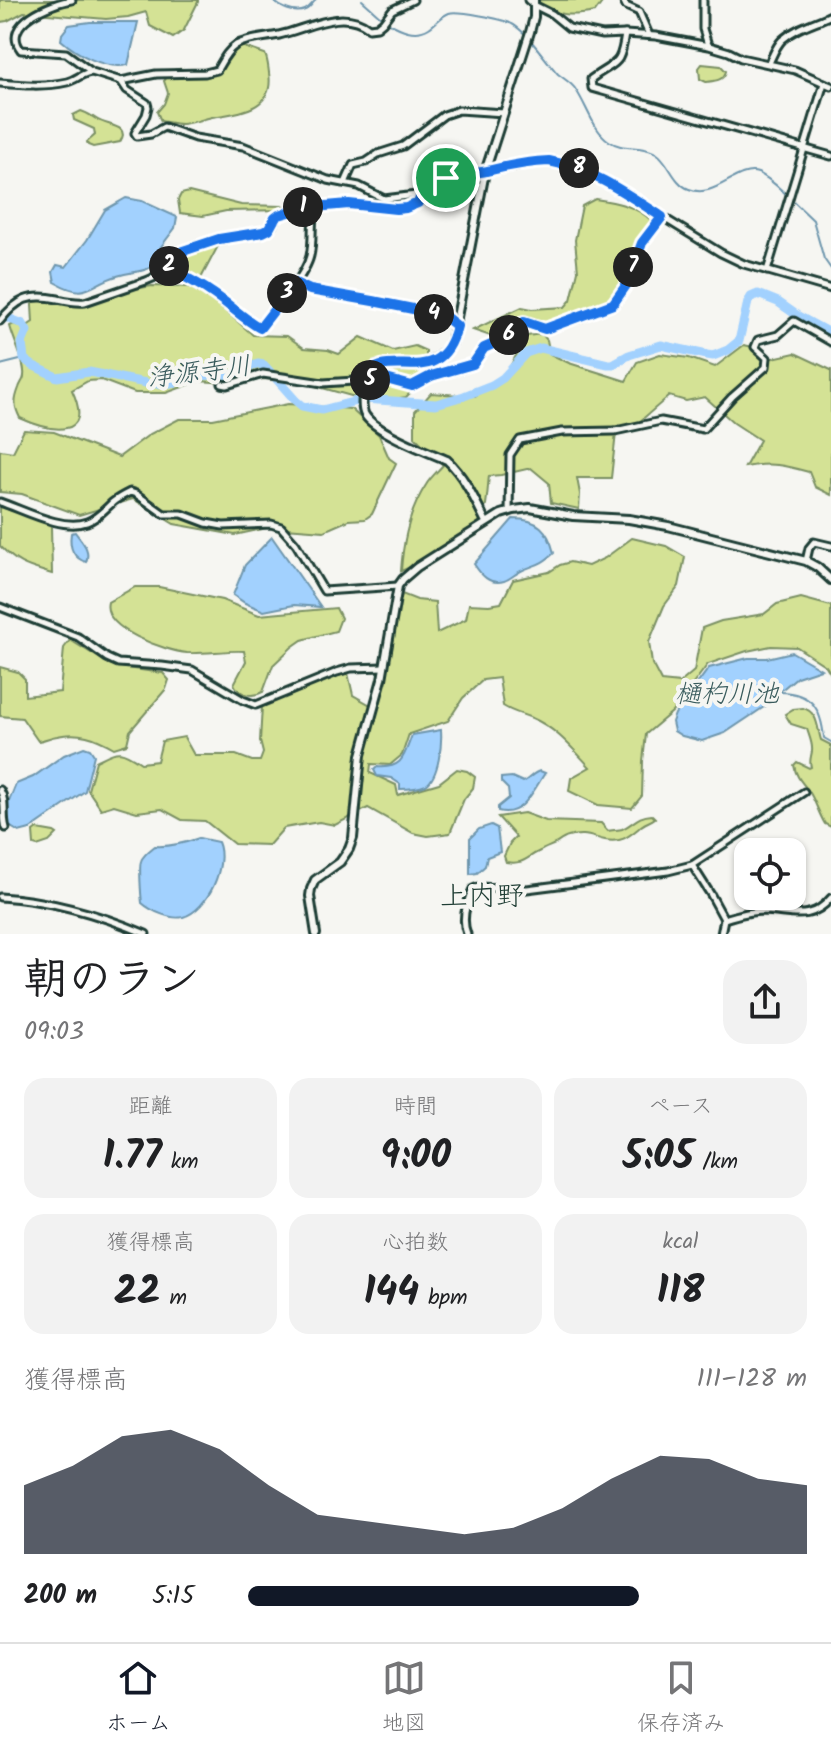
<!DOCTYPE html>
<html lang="ja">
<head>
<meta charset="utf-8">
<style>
	:root { --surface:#fff; --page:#f2f2f2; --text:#202124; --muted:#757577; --line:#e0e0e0; --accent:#111827 }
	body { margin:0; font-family:Kalam,"Klee One",sans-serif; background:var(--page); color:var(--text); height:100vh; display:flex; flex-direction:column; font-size:30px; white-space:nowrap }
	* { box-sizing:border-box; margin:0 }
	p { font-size:26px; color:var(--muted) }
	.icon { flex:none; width:44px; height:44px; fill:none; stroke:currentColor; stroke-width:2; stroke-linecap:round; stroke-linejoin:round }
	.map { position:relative; height:934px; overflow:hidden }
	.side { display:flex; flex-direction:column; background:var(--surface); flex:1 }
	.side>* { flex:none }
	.buttons { position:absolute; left:734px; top:838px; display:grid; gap:16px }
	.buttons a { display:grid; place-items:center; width:72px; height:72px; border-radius:16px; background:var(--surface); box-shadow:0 2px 6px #0004; font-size:40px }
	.pin { position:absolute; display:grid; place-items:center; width:68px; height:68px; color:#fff; margin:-34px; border:4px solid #fff; border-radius:50%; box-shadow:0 2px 8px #0007 }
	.km { position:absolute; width:40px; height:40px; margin:-20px; border-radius:50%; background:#222; color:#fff; font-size:22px; line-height:40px; text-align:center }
	.round { display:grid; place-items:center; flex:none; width:84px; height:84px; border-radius:24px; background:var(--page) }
	.headline { display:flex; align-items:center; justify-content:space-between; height:136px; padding:0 24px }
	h1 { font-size:44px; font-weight:600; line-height:60px }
	.figures { display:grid; grid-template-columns:repeat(3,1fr); gap:12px; height:136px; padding:8px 24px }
	.figures div { display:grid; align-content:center; border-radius:20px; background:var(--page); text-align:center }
	.figures b { font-size:40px; font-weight:600 }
	.figures small { font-size:22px; font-weight:400 }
	.figures p { font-size:22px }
	.chart { height:224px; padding:16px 24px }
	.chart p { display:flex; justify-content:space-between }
	.chart svg { width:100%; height:144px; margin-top:8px; fill:var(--accent); opacity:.7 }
	ul { padding:0 24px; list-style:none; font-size:26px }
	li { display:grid; grid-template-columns:128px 96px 1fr; align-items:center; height:60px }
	li i { height:20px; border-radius:10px; background:var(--accent) }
	.tabs { display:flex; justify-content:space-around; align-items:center; height:112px; border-top:2px solid var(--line); background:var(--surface); font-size:22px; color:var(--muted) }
	.tabs a { display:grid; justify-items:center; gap:4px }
	.tabs .current { color:var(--accent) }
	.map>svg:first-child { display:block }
</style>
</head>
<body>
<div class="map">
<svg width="831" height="934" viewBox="0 0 831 934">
	<rect width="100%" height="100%" fill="#f6f6f2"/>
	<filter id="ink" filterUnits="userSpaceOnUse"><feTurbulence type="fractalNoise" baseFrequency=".0125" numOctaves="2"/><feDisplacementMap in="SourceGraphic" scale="16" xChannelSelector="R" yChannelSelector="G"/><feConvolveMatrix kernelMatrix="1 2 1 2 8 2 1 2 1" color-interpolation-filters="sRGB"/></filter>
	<g filter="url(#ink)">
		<g fill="#d4e295" stroke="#7a9064" stroke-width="2">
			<path d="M0,0H198V2L184,30L173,38L150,26L146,12L128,17L106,19L24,12L7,21L0,22Z"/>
			<path d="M529,0H604L595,12C562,18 559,14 529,0Z"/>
			<path d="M238,45L265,54C268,61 268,65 269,73C275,110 240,112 212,117C203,119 189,124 181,124C175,124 167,122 161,121L157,112L164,104L168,93L164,81C167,78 169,74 172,71C183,64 198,76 210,70C222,63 223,48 238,45Z"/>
			<path d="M702,64L721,66L726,71C724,81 714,81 706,82L700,79L699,68Z"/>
			<path d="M81,111C88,113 91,116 98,120C108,126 131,125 120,142L93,147L88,145L87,142L95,135L94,129L74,120L73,115Z"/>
			<path d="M189,192L241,205L283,206H285V210L226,211L203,216L180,213L178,200L181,194Z"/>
			<path d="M595,199C616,202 637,206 652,221L633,261L606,308L582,322L557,328L528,323L499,339L473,330L522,307L532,309L565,307L571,300L578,271L575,240L582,206Z"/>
			<path d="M208,242L218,243V246L199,282C188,274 174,268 171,254Z"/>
			<path d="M152,286L191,287L217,303L253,335L287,336L304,348L328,350L339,354L361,337L393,351L415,346L426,351V359L444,367L443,377L415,388L406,397L373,402L297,381L262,379L240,384L199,381L166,393H135L101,380L88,381L72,390C95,440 51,432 20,418C14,406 14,401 19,388C20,384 24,380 24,376C26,364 13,339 10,326L14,324L24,328L33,322L32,305L34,297L51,294L68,300Z"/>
			<path d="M542,334L547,340L550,354L569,363L626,381L637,362L660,354L689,358L715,367L744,345L753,347L764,360L795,353L831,370V495L815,487L809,472C783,465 772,462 745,467L760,440L734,423L705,397L686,401L669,396L638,423L616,433L611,478H577L580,494L579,509L551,503L549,483L531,468L501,475L489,476C487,491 488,512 478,525C464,544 422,561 401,571C403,541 409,511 426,485C430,478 437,472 443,465L415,437V411L431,393L475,396L504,377L527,336Z"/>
			<path d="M288,404L351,409L379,435L389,458L396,463L372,514L365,519L349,520L324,531L272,527L235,535L174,524L133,499L79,515L22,494L0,492V450L13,452L24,430L54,432L119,457L150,434L179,419H213Z"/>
			<path d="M0,507L39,519L51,526L52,574C26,566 20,566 0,546Z"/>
			<path d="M632,538L666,546L685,557L679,586L664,606L649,642L652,664L661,681L680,683L694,671L702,628L721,621L764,614L777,604L801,598L831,606V674L826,666L797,647L771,646L747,651L708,664L672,712L646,734L643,761L642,796L632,808L598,805L569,791L571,778L590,767C573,749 556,728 532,718C522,714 512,712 503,706L499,678L483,680L463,698L448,721L409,734L402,755L390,765L371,764L370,773L396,785L398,795L439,783L457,769L467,771L475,777L473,788L464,799L450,833L428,836L413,833L368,808L335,825L319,822L284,828L269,845L234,844L205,821L182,820L162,809L137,812L114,805L101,809L88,790L96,761C119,750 119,748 141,763L157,761L162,741L184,737L194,755H236L252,761H260L263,753L260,741L262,706L324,680L348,673L353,695L376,708L386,677L390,641L402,594L417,600L435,602L437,633L466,619L469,604L489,605L501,603L513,580L549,572L560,565L570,562L588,566L605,558Z"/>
			<path d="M135,587H159L222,600L259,615L336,608L341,618L336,631L302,640L292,647L273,665L263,692C253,698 239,695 234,684L246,661L244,651C225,650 206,654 187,653C166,651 101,629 108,602Z"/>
			<path d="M70,640L109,664L126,668L163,673L169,680L166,689L130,731L127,744L114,748C95,737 79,731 57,736C50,737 45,740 38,741L22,718L0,716V667L18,672L25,679V696L60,692L64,648Z"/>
			<path d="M803,708C818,712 817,727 821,740L831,745V827L825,824C819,814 816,803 810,793C803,783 796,778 794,765L797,762L809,768L811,767C809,760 811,758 812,751C813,744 809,736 807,729L791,724L785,714L793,709Z"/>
			<path d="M524,813L546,821L601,823L608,831C611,830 619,830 622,829C634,824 636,816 652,815L655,818C650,822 643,823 639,828C628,837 621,843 605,840C591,837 584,832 568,837C564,838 560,841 557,843C551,846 545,848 540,851C525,858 524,865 506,862L504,856L510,843L516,837L498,817Z"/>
			<path d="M37,829L54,832L57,834L49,842L37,846L34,845L33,832Z"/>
		</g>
		<g fill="#a2d1fe" stroke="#6e96ad" stroke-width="2">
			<path d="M90,22H138L128,65C105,70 77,54 61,40L62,34L69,25Z"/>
			<path d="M126,198L142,201L177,217L175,228L160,248L161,262C142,274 136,270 117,276C89,284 88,301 55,282L53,272L57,265L66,267L87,240L105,210Z"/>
			<path d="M513,519C538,519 548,529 554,553C540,566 536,564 521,571C515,574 510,579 504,581C489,585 481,575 474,564Z"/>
			<path d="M75,532C82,542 91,549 86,562C73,558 69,547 71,533Z"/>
			<path d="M272,537L321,607L294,605L264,611L245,603L233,595L245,565Z"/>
			<path d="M792,652L821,669L797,677L779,692L767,705L725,733L702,741L682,736L674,731L672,722L675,714L709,668L748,658H767Z"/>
			<path d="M441,730C442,743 439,777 426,785C419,788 407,789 400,789V784L391,778L377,776L374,770L377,767C403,769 404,756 412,735Z"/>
			<path d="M84,747L90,749L94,755L85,791L30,829L19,832L6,824L7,806L16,784L33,777L64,755Z"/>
			<path d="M540,771L545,773C533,791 522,818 498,811V807L509,798L508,789L501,782V778L512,777L523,782C530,779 532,773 540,771Z"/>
			<path d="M491,825L497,828L500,852L487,857L485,866L477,873L470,874V838L479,829Z"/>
			<path d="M199,838L218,842C228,865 208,910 183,917C171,920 151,911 142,903C141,895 139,866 141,861C143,855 150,850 155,846C170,847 185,843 199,838Z"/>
		</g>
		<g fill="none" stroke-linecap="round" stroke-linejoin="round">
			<g stroke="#6e96ad" stroke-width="2">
				<path d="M272,0C280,7 294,15 305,10C310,8 312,3 316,0"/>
				<path d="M362,0L382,18"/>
				<path d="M387,22C400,29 415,37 429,28C436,24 441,16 449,13C458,10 503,19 512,24C517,26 522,32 527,36"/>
				<path d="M531,41C540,51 548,63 558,74C564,79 572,83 576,90C587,106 593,130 609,141C623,151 641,144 656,153C669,161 673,183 689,189C715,200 736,166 758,173C768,177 779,188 787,195"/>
				<path d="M792,200L813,220L824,259L831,269"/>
				<path d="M0,365L24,359"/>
				<path d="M780,692C812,693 821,708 824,738L831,742"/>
			</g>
			<path stroke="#a2d1fe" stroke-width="9" d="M0,315L23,324L27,331L22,343L24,359L32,365L57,377L89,372L151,384L174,383L198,376L232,374L258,364L264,365L296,401L302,406L322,410L364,399L436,404L464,396L492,385L503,378L526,353L541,348L608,364H613L629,355L661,345L707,355L713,356L728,350L739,341L748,302L751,297L758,294L778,302L798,316L831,334"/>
			<defs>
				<g id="minor">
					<path d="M72,0C52,3 0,23 21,50L66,53L92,72L121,81L127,90L147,103L148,107L146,115L135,133L137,136L151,134L164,127L195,138L243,146L328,180L359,186L384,199L416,195L436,186L446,178L458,174L485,172L532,162L549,161L564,164L594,175L721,253L744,264L831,289"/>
					<path d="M528,0L534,5L552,14L569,28L602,35L625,34L656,36L709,46L729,52L741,58L795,70L831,86"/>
					<path d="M623,0L626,6L639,12L649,35"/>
					<path d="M703,0V29L708,45"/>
					<path d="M625,34C620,69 616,60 591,79L592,88L831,156"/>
					<path d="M769,63C773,55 776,46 782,40C796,27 815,23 831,15"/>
					<path d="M121,81L156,74L205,73L217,70C223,60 227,51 236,45C249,38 265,38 279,35C307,29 342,7 369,28L377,27L383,22L392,10L413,0"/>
					<path d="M0,83C22,85 45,87 67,82C76,80 82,73 91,72"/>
					<path d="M345,183L353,165L366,162L378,154L403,146L444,115L459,110L504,113"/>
					<path d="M167,264C179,275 195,281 209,291C227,303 242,318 260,328C275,310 305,277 310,256C314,239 310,222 315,206"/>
					<path d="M767,271L824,83"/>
					<path d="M295,283L310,290L373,301L443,315L457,326"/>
					<path d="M0,321C17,299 30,293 58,299C67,301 75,303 85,302L146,281L153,278L167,264L183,251L219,239L263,232L273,225L275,218L279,215L303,208L349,204L396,209L406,208L418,203L421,194"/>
					<path d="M222,384L227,385L263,374L323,383L386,379L412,386L431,376L460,369L473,364L484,348L505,339L524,322L545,329L613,304L627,284L642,243L662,217"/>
					<path d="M0,502C24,510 62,531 87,522C98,518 105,509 113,502C118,498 124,495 130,492L136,494L164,514H182L206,523L223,526L271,524L281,527L296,544L324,591L398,586"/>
					<path d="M509,512L510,455L520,440L562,432L615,431L661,421L703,429L732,397L766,367L767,358L755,347L758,340L778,335L794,321L831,342"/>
					<path d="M806,561L809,548L814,542L831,546"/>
					<path d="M0,607L78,637L107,658L118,663L162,666L192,670L243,700L256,705L337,672L351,668L384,667"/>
					<path d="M0,790C7,801 2,816 6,828"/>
					<path d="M692,865L804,792"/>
					<path d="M0,897C49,900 101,915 146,934"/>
					<path d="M724,919C737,915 750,911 763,911C791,912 810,923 831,898"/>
					<path d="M467,934C461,919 466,903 473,889L478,887L527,889L668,871L692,865L711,895L724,919L721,934"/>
				</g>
				<g id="tertiary">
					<path d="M486,522C475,500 465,477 447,460C428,452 375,432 365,415C361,409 363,398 363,391C363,379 367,372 378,366L422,365C435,361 444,354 452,343L485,172L530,32L534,17V0"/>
					<path d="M316,934L310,896L311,889L315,880L340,862L349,849L353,838L361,755L382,679L398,586L403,579L417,567L501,514L514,510L530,508L573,516L629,519L668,526L806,561L817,567L831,580"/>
				</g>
			</defs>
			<use href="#minor" stroke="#1f3d34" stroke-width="11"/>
			<use href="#tertiary" stroke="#1f3d34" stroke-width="12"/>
			<use href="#minor" stroke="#f6f6f2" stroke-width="5"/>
			<use href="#tertiary" stroke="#f6f6f2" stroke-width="6"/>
		</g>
	</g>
	<g fill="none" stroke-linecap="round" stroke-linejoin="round" filter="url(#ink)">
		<defs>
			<path id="route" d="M549,161C592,169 627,194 662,217L642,243L627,284L613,304L545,329L524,322L505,339L484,348L473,364L431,376L412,386L386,379L363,381C384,341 440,396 457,326L443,315L373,301L310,290L295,283L260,328C242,318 227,302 209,291C195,281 179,276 167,264L183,251L219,239L263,232L269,229L275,218L279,215L303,208L349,204L396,209L406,208L418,203L422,193C432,188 440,181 449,177C461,172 474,174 487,171C507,166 528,162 549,161Z"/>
		</defs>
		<use href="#route" stroke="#fff" stroke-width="16"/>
		<use href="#route" stroke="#1a73e8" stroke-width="10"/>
	</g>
	<g text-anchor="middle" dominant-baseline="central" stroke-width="8" stroke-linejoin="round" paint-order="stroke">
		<g font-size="26" font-style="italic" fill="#395b5c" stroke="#f6f6f2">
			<text transform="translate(199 373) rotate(-7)">浄源寺川</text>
			<text x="727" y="695">樋杓川池</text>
		</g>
		<g font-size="28" fill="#1f3d34" stroke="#f6f6f2">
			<text x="482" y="897">上内野</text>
		</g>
	</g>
</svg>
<div class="buttons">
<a><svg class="icon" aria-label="locate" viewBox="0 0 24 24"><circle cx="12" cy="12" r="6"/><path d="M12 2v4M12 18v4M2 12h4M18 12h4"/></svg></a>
</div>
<div class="pin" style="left:446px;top:178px;background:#1e9e55"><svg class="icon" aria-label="arrive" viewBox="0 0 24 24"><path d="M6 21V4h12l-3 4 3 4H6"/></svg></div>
<b class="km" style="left:303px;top:207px">1</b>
<b class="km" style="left:169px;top:266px">2</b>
<b class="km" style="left:287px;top:293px">3</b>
<b class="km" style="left:434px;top:314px">4</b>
<b class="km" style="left:370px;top:380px">5</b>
<b class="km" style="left:509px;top:335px">6</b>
<b class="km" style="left:633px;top:267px">7</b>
<b class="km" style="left:579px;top:168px">8</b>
</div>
<section class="side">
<div class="headline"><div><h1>朝のラン</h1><p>09:03</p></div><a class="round"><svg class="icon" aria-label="share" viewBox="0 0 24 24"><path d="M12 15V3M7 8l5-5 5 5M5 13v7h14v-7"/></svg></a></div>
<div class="figures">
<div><p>距離</p><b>1.77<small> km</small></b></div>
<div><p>時間</p><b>9:00</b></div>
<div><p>ペース</p><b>5:05<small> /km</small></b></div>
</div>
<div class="figures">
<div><p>獲得標高</p><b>22<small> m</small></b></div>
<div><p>心拍数</p><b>144<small> bpm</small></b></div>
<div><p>kcal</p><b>118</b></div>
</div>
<div class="chart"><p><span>獲得標高</span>111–128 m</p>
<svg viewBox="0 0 160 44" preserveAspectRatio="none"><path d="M0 44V23L10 17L20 8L30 6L40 12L50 23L60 32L70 34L80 36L90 38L100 36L110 30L120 21L130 14L140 15L150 21L160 23V44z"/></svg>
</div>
<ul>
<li><b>200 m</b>5:15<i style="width:70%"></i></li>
</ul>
</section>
<nav class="tabs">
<a class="current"><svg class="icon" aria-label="home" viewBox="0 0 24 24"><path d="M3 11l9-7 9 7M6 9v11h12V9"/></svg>ホーム</a>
<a><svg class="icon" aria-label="map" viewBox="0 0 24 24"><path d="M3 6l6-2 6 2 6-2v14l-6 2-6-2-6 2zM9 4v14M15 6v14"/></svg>地図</a>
<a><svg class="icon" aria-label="saved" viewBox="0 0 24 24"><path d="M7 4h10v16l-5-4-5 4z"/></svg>保存済み</a>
</nav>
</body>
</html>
